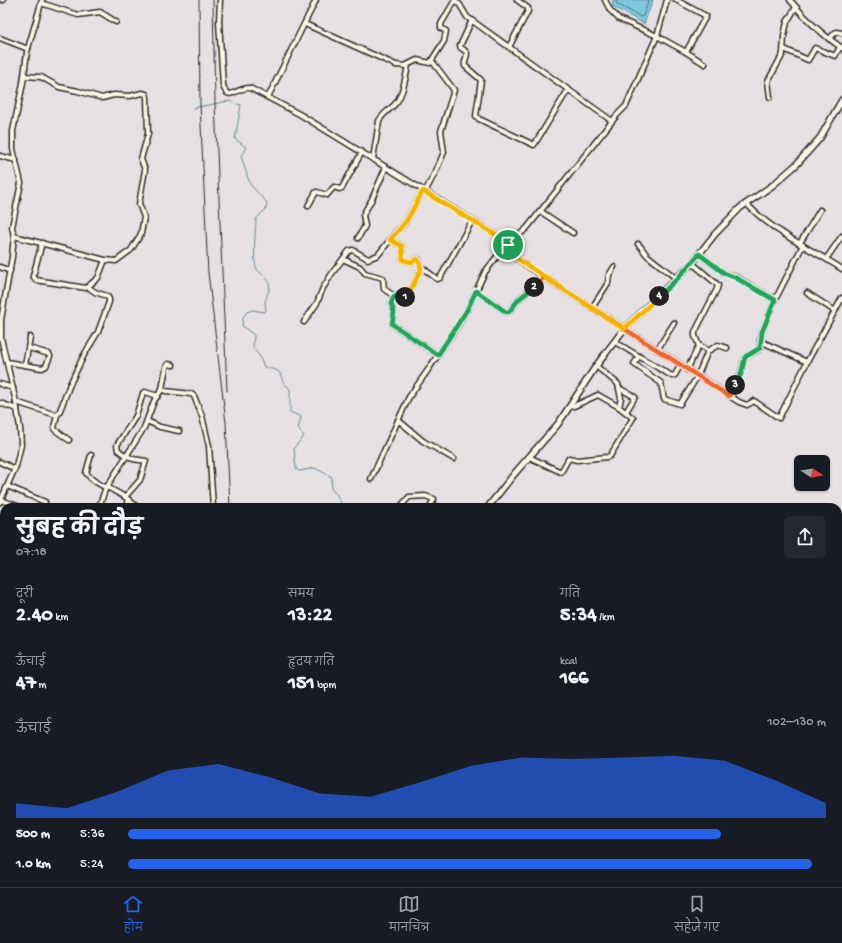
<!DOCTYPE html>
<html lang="hi">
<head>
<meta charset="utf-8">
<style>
	:root { --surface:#171b24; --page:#242831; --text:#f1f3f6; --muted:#9ea1a6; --line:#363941; --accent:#2563eb }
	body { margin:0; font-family:"Gochi Hand","Playpen Sans Deva",sans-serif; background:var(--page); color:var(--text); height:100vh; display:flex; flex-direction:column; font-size:15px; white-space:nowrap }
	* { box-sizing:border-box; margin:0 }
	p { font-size:13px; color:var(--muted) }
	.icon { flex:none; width:22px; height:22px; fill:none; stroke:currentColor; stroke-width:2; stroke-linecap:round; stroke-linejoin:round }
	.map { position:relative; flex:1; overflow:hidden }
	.panel { position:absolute; left:0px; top:503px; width:842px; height:384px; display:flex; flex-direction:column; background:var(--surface); border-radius:12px 12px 0 0; box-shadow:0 1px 3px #0004 }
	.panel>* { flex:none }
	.needle { width:26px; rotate:102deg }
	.controls { position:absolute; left:794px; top:455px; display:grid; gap:8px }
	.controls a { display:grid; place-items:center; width:36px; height:36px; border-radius:6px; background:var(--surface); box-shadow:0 1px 3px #0004; font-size:20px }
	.pin { position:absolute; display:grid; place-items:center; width:34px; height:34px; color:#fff; margin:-17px; border:2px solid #fff; border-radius:50%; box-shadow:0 1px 4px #0007 }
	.km { position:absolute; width:20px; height:20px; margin:-10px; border-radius:50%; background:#222; color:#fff; font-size:11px; line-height:20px; text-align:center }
	.round { display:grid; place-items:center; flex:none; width:42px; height:42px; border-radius:6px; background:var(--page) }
	.headline { display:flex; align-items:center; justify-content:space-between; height:68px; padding:0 16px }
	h1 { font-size:22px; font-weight:700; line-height:30px }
	.stats { display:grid; grid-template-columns:repeat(3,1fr); gap:6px; height:68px; padding:4px 16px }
	.stats div { display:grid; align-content:center }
	.stats b { font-size:20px; font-weight:700 }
	.stats small { font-size:11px; font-weight:400 }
	.stats p { font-size:11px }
	.chart { height:112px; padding:8px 16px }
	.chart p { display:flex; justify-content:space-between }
	.chart svg { width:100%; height:72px; margin-top:4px; fill:var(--accent); opacity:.7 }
	ul { padding:0 16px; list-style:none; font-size:13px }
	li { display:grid; grid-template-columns:64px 48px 1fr; align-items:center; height:30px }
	li i { height:10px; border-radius:5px; background:var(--accent) }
	.tabs { display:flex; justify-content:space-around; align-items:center; height:56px; border-top:1px solid var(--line); background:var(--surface); font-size:11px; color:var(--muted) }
	.tabs a { display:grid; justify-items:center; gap:2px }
	.tabs .on { color:var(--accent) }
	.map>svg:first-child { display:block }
</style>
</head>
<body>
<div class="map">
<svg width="842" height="887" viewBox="0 0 842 887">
	<rect width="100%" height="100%" fill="#e8e1e4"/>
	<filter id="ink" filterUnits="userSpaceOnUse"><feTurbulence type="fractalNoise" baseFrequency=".025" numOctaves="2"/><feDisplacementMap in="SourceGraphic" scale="8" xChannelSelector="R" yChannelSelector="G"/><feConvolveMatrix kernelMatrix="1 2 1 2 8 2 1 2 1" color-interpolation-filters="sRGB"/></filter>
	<g filter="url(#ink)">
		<g fill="#7fc9df" stroke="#5d8a97">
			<path d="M613,0H653L644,24L612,6Z"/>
			<path d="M435,883H485L496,887H447Z"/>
		</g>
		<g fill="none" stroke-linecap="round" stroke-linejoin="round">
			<path stroke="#4d6a73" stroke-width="1" d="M616,0L617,4L641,17L643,16L649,0"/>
			<g stroke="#5d8a97" stroke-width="1">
				<path d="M237,104L241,105L235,139L246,147L241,156L250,184L267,203L266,209L256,219C256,229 252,261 257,269C260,274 267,277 269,282C272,292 262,299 266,309L265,312L252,310L247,312L243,317L242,326L254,335L253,348L259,355L264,367L276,370L280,373L283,382L290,389V412L301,417L298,429L304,436L294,448L296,469L299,471L315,468L332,477L331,489L337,495L343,507"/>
				<path d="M193,108L229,101L233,102"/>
			</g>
			<path stroke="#7fc9df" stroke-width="6" d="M838,570L842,568"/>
			<defs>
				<g id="minor">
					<path d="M2,0H3"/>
					<path d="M220,0L219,22L223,85C228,104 238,86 250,88L301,115L506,241L508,245L507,249L510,254L539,274L739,402L747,405L754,401L779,418L807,362"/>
					<path d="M455,0L460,5L467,17L612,121"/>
					<path d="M605,0L610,10L619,19L657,36L686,52L705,64"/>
					<path d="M676,0L706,16L686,52"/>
					<path d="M790,0C806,20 821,34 842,48"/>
					<path d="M41,3L78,15L100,12L116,22"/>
					<path d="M472,20L460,46L461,48C473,55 463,56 465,66L481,80L476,116L479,119L534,145L568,90"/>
					<path d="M305,24L396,65L405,66L417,60L430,63L444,41L446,31L441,28V24L455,0"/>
					<path d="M0,38L28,49"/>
					<path d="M829,39L836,32L842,33"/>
					<path d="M509,47L528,11V8L517,0"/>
					<path d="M784,49L808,60L815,48L835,56L840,47"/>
					<path d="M268,97L316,0"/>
					<path d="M770,97L768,81L783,54L784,36L787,22L796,7"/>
					<path d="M0,156L16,160"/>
					<path d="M373,159L379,121C382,114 390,110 395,104C403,96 406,76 408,65"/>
					<path d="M425,192L436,171L444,152L441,131L454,90L432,61"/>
					<path d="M746,203C772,232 810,248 842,269"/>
					<path d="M308,206L316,192H317L327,195L334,187L339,189L342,188L362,152"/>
					<path d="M540,211L573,233"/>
					<path d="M14,236L105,260L116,261L131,250L141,234L144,217L139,204L145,170L141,159L148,134L147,97L146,94L142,93L130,96L114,95L102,98L78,91L59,87L41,77L24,76"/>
					<path d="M358,238L365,226L363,215L372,199L386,167"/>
					<path d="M390,240L402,246L403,260L411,262L417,259L419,260L421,269"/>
					<path d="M42,243L33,276L36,280L86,288L98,278L105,260"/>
					<path d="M800,243L820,210"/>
					<path d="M638,244C643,248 644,253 648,256C658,264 667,271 677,279"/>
					<path d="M508,245L527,228L617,115L626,106L657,36L667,0"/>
					<path d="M803,245L775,300L762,332L760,341L807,362L842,298"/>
					<path d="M699,254L724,273L736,277L775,300"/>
					<path d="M343,259L360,267L365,273L383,278L384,289L394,296"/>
					<path d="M826,259L842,236"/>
					<path d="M692,263L718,285L717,289L695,332V336L699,346"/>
					<path d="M0,267L10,271"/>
					<path d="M476,291L506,312H509L519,299L535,286L544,277"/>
					<path d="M807,293L835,311"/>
					<path d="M592,308L608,283L609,275L614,267"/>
					<path d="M304,322L317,303L323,288L333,272L349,251L353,250L368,259L378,255L397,231L405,223L423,191"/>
					<path d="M615,342L672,376L675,375L680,366"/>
					<path d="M657,350L674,323"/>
					<path d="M438,355L392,324L394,312L391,304L395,295L405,297L408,295L421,269H424L437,279L440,278L472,221"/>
					<path d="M639,356L634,364L661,383L664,399L680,404L697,377L708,351L718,345L727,348"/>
					<path d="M7,362L42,368L46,366L50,356L49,354L29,348"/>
					<path d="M25,365L30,337"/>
					<path d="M173,365L168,364L166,367L162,389L166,391L191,394L194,396L202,416L209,446L213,507"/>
					<path d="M687,370L698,347L701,346L708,351"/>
					<path d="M0,384L13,388"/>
					<path d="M619,388L635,397L626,412"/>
					<path d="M729,396L741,373L744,360L745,357L758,350L761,343"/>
					<path d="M16,402L53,414L57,415L59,413L70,384L84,355L98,332L109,302V299L107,296L95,292L88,287"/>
					<path d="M0,403L17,409"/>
					<path d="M570,406H574L598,395L619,407"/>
					<path d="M57,415L54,428L55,430L69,440"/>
					<path d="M398,420L423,441L454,459"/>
					<path d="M147,421L160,427L179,431"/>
					<path d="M91,455L86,473C91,479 100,486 109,488"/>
					<path d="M126,456L118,450L117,445L136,416L143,393L145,392L158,396"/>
					<path d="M529,457L561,472L569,458L577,460L607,457L610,456L633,418L619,407L621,398L618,384L596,366"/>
					<path d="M0,462L15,469"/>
					<path d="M371,479L409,397L428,370L458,325L467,310L485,272L499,254L507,249"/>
					<path d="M7,486L45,502"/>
					<path d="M125,497L140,480L146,461L133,459L126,455"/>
					<path d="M1,500L20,507"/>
					<path d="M0,502L16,466L21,445L20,428L16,402L1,338V320L12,257L14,236L12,227L21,183L13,149V131L23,83L27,52L42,0"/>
					<path d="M99,507L106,487"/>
					<path d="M126,507L128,499"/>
					<path d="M137,507L125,497L109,488L108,485L144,428L154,401L162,389"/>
					<path d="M400,507L409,497L425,496L434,499L430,507"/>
					<path d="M0,559L4,561"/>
					<path d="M0,613L4,617"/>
					<path d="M838,633L842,629"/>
					<path d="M0,690L4,691"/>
					<path d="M838,720L842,719"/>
					<path d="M0,727L4,729"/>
					<path d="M0,767L4,753"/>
					<path d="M0,800L4,801"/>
					<path d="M838,854L842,849"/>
					<path d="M838,876L842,879"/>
					<path d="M4,883L8,887"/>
					<path d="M105,883L108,887"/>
					<path d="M202,883L215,887"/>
					<path d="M297,883L303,887"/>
					<path d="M64,886L65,883"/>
					<path d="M30,887L32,883"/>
					<path d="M150,887L151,883"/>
					<path d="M170,887L171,883"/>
					<path d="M193,887L195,883"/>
					<path d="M255,887L256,883"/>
					<path d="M291,887L293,883"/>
					<path d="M355,887L357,883"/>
				</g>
				<g id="tertiary">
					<path d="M488,507L515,473L558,424L596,366L624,329L692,263L715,234L740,208L773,185L796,165L820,138L842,100"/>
					<path d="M221,883V887"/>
				</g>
			</defs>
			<use href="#minor" stroke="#2b2b2b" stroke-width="7"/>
			<use href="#tertiary" stroke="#2b2b2b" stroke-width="8"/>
			<use href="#minor" stroke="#fcf5e5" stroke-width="4"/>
			<use href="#tertiary" stroke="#fcf5e5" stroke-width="5"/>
			<g stroke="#2b2b2b" stroke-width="1">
				<path d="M199,0L200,104L208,273L226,423L230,507"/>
				<path d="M213,0L215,103L227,391"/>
				<path d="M246,883V887"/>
			</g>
		</g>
	</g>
	<g fill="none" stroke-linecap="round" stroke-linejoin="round" filter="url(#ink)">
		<defs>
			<path id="split-1" d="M405,297L408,295L421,269L419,261L417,259L411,262L403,260L402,246L390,240L407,220L423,191L506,241L508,245"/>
			<path id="split-2" d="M405,297L397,295L394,296L391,304L394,312L392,324L438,355L467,310L476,291L506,312H509L519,299L534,287"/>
			<path id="split-3" d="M534,287L544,277L729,396L735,385"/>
			<path id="split-4" d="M659,296L677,279L699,254L724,273L736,278L775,300L762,332L760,348L745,357L741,374L735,385"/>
			<path id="split-5" d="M508,245L507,249L510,254L624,329L659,296"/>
		</defs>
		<use href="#split-1" stroke="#fff" stroke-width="8"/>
		<use href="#split-2" stroke="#fff" stroke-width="8"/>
		<use href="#split-3" stroke="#fff" stroke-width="8"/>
		<use href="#split-4" stroke="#fff" stroke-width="8"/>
		<use href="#split-5" stroke="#fff" stroke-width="8"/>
		<use href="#split-1" stroke="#f5b400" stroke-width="5"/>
		<use href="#split-2" stroke="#22a559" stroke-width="5"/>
		<use href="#split-3" stroke="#f0652b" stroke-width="5"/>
		<use href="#split-4" stroke="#22a559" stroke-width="5"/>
		<use href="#split-5" stroke="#f5b400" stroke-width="5"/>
	</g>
</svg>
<div class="controls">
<a><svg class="needle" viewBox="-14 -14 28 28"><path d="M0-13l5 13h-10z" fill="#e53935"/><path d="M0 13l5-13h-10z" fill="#9ea1a6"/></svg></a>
</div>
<div class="pin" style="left:508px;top:245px;background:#1e9e55"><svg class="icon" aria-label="arrive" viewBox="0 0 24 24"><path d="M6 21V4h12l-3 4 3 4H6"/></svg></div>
<b class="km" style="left:405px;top:297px">1</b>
<b class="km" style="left:534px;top:287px">2</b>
<b class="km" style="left:735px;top:385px">3</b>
<b class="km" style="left:659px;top:296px">4</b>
<section class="panel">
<div class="headline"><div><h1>सुबह की दौड़</h1><p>07:18</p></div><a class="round"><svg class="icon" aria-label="share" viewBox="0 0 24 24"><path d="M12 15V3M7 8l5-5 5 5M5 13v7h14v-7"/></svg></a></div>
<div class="stats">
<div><p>दूरी</p><b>2.40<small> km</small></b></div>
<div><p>समय</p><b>13:22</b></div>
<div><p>गति</p><b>5:34<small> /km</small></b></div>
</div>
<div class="stats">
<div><p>ऊँचाई</p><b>47<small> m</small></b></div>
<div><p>हृदय गति</p><b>151<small> bpm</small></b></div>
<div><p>kcal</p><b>166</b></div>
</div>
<div class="chart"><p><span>ऊँचाई</span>102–130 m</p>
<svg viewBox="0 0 160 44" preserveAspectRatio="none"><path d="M0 44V35L10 38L20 28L30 15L40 11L50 19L60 29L70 31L80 22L90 12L100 7L110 8L120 7L130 6L140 9L150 21L160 35V44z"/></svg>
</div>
<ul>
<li><b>500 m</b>5:36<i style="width:85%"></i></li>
<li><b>1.0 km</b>5:24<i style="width:98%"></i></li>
</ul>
</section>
</div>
<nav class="tabs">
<a class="on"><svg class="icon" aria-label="home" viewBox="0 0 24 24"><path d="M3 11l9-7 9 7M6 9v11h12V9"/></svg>होम</a>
<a><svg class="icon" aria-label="map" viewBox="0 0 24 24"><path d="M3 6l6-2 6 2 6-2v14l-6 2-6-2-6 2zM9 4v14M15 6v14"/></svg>मानचित्र</a>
<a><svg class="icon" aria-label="saved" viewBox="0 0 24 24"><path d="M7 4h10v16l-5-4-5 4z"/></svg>सहेजे गए</a>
</nav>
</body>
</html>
